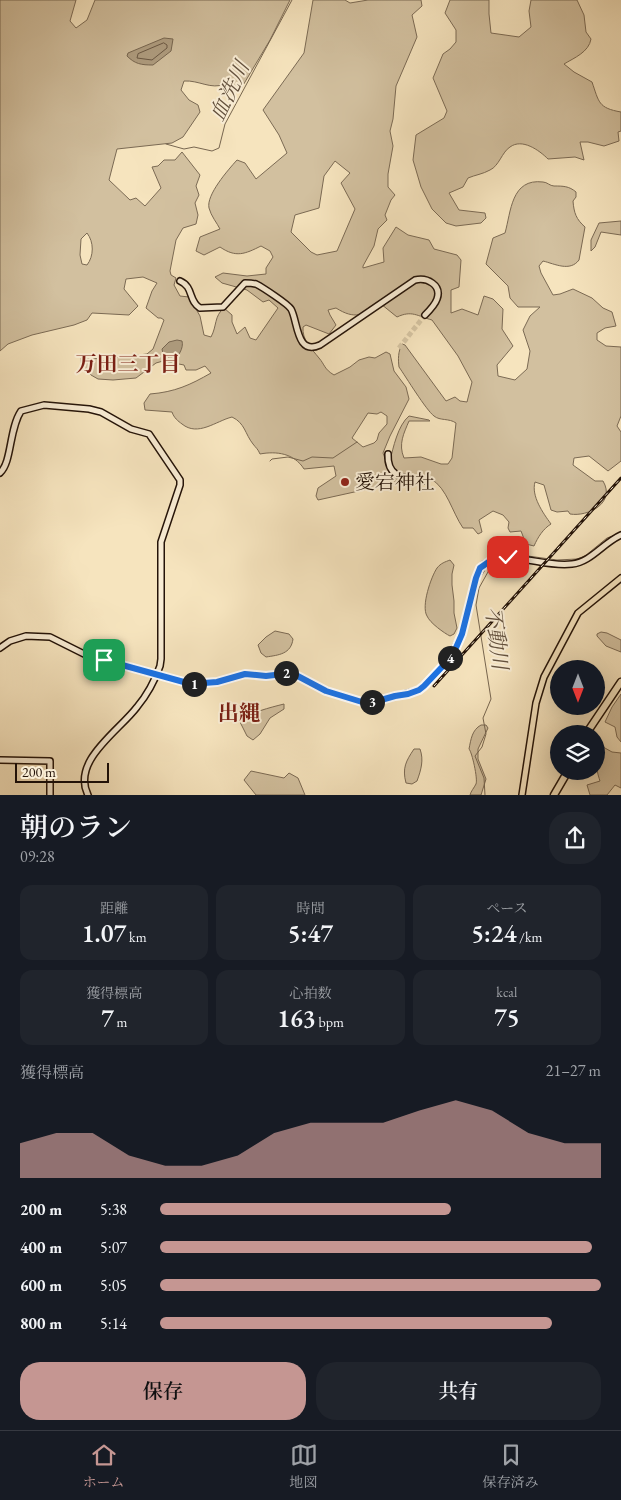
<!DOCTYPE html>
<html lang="ja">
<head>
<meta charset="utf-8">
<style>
	:root { --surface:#171b24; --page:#20242c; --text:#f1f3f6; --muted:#9ea1a6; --line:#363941; --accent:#c59692 }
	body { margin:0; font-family:"EB Garamond","Noto Serif JP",serif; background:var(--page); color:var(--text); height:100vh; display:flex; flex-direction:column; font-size:19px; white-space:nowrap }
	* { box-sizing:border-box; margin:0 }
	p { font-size:16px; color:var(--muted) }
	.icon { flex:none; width:28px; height:28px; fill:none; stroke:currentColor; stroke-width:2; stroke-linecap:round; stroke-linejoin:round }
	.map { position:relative; height:795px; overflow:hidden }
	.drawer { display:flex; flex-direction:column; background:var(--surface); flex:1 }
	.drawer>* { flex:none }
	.needle { width:32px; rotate:180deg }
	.controls { position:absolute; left:550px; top:660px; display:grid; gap:10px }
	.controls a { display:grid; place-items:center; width:55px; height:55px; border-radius:50%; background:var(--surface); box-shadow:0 5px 20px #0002; font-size:25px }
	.scale { position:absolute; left:15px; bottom:12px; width:94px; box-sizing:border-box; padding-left:5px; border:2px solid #241308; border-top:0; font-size:14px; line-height:18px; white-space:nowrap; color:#241308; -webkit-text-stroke:4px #f9edd5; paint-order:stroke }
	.pin { position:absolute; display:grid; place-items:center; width:42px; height:42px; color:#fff; margin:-21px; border-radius:10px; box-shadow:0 2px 8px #0006 }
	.km { position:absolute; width:25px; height:25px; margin:-12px; border-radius:50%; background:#222; color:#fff; font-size:14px; line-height:25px; text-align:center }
	.round { display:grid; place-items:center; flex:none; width:52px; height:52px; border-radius:20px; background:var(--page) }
	.head { display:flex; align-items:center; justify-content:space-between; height:85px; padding:0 20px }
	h1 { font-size:28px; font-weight:600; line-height:38px }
	.stats { display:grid; grid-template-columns:repeat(3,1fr); gap:8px; height:85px; padding:5px 20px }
	.stats div { display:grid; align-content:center; border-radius:12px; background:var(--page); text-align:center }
	.stats b { font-size:25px; font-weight:600 }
	.stats small { font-size:14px; font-weight:400 }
	.stats p { font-size:14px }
	.chart { height:140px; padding:10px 20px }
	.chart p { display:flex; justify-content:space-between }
	.chart svg { width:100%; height:90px; margin-top:5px; fill:var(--accent); opacity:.7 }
	.button { display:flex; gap:10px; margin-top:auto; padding:10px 20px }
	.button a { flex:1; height:58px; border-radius:20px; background:var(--accent); color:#111; font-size:20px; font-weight:600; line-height:58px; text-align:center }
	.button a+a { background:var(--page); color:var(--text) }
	ul { padding:0 20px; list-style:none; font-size:16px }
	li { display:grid; grid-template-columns:80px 60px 1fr; align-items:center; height:38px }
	li i { height:12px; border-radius:6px; background:var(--accent) }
	.menu { display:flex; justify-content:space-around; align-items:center; height:70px; border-top:1px solid var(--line); background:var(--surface); font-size:14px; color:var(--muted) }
	.menu a { display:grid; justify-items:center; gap:2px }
	.menu .on { color:var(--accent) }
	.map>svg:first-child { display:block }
</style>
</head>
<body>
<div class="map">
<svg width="621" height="795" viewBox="0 0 621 795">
	<rect width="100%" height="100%" fill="#f6e4be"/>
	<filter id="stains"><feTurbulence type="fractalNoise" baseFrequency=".004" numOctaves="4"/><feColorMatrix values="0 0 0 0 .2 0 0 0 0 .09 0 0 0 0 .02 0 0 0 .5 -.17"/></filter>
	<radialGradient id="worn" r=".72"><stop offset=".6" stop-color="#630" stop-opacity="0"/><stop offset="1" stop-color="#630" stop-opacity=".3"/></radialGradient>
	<g fill="#d2c09f" stroke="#7b6a54" fill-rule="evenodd">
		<path d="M0,0H76L70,21L76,28L87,20L95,0H290L270,40L239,92L225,84C211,90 199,80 184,81L181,90L189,100L198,105L200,112L183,137L172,143L117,149L109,180L130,200L136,198L145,206L161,188L152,167L158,166L164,160H175L182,152L200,175L196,186L199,195L195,203L198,215L196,224L183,228L176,240L170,271L171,275L176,278L174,285L180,296L189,297L200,316L204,335L211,337C217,326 214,316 224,308L232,315V322L237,334L245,327L250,338L256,340L278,308L269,300L263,302L247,290L222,283L215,277L223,273L247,276L266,274V268L273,257L270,251L261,246C245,254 236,258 220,247L204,255L196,251L200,237L220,229C217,223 211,216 209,208C206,195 228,170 237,160L245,163L256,179L287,153L279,135L263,110L304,53L313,0H345L350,3L368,0H421L422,6L412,15L417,37L396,86L393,119L390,131L393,146L388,174V187L395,195L391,200L385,215L387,220L378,229L374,246L363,266V268L384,262L383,248L396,227L408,235L429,240L434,249L457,255L461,260L459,287L451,290V313L462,309L478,315L484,296L493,299L503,309L502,329L513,346L497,365L498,376L515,380L527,369L530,351L523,330L530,316L540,307H518L510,298L508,286L486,264L493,238L505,233C511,212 511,178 543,182C547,182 550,186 554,186C563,186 569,186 576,192V197L573,201C574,213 576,219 585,227L579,260C570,272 555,264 543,261L539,266L541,273L553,295L560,294L573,289L592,298L603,308L612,312L616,326L605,328L597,333V340L606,346L621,347V416L617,426L621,432V461L608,471L589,456L574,458L573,465L595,481H603C616,503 588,517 570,514L568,511L557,512L551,510L544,485L535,482C531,496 543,513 551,524C543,529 538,537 534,546L526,544L521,531L510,532L508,528L509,522L503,515L493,511L479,520L482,532L478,534L473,528H463C452,512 447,488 431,479C415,486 400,486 385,476L380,486L377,487L318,500L316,496L318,488L336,476L334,466L304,469C294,453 276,451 260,454C258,449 256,448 253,444C245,434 245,423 232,417C216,421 198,437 182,424C178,421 174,418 172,412L145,410L144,403L150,394C175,392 190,385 211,373L205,366L196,370H186L184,365L163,361L156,363L136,378L113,380L98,379L91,375L81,364V358L85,355L104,361L112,358L147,354L153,349L164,320L161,318H158L146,308L152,291L157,283L143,277L126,279L124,289L138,306L129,315L92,313L87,320L74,325L32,335L8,344L0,351ZM335,161L350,173L341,183L355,209L337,251L317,255L311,252L291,232L295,215L319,208L324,176ZM87,233C94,242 94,256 87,265L82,264L80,255L81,239ZM381,304L397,317C412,310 417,316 432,320L458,356L472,382L467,402L460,401L455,397L446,401L405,345L402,344C398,352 398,359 399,367C406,377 426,410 434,416C440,421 449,418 456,423L452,458L448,464H441L421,457L404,458C398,444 404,433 409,421H430L429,420L409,416C398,425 393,448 390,461L387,464L383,453L390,436L409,399L406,387L394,371L390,354L386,352L375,358L369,357L359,360L350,367L334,375C324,369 325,365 319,358C311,348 302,340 303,327L306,325L329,334L336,325L330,315L328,310L336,308C355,320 363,315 381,304ZM381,412L387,416V424L379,433L377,440L374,443L363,447L352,438L368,413L377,414Z"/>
		<path d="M450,0H489V14L491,33L519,37L531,27L529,11L531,0H577L584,15L586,32L591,39C589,52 574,58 564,64L574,72L592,82C599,102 598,108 621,112V131L618,132L619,141L604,146L588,142H580L584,160L575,157L548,159C539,150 522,138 510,147C502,152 499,166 490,170C483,174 475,175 468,178L463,187L449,193L459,210L485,213L486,218L481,223L456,226L446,223L432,209L421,187L413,160L416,135L444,118L447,111L433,78L443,54L450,49L456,42V30L445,13Z"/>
		<path d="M621,221V235L601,232L595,247L591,251V240L599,223Z"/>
		<path d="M450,560L454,565L452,574V585L454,601V613L457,628L454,634L450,636C444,633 430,623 427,616C421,606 431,577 437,568C441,563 445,562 450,560Z"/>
		<path d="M275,631L289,634L293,639C291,654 279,655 266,657L261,653L258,645L266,637Z"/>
		<path d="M601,632L607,633L621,640V652L606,646L597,636V634Z"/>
		<path d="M621,694V742L617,737L615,727L605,722L612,707Z"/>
		<path d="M284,704V709L270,718L260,734L253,740L247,736L239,720C253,712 268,708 284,704Z"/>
		<path d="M481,725H486L488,728L478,749V759L486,779L481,795H470C471,791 474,788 476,784C478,779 472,752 469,749C471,739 472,730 481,725Z"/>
		<path d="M596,743L612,752L621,753V788L615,785L607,795H590L587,785L600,781C599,778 597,772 597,768C597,761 601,759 596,752Z"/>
		<path d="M414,749H420C424,760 421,770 417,781L412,784L406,783C402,768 406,761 414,749Z"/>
		<path d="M251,771L284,778L289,773L298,778L305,795H256L244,780Z"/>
	</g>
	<g fill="#af9d80" stroke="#776650">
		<path d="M164,38L173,39L171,51L153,65C141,65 135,64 127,56L128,53Z"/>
		<path d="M177,340L182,341C184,348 178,358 172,360L163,354L162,349L169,342Z"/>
	</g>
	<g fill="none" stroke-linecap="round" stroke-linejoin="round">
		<path stroke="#6a5844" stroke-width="1" d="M164,43L167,45V48L152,60L137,58L138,54Z"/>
		<g stroke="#776650" stroke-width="1">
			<path d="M166,144L184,149L194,147L212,151L219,148L225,124L292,0"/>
			<path d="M270,461L272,459L288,457L303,461L312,457L333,458L357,442"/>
			<path d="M497,558L501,553H506L557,560L577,559L585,556L607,538L621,533"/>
			<path d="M485,795L484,778L475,756L482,747L486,734L483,718L491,699L476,605L479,588L493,563"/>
		</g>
		<path stroke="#d6c5a3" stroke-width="5" stroke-dasharray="5 2.5" stroke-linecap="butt" d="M399,348L425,315"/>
		<defs>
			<g id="secondary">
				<path d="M180,281C194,287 188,301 200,308L223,307L245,283C249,283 252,283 256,284C262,287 288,304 291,309C298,321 296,356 320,345L415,280C427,277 442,285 437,299C435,305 429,311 425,315"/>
				<path d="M388,454C387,478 404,478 423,481"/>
				<path d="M0,473C12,462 9,429 21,411L44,405L89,409L101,412L131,429L149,434L180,480V485L161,542V659L160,666C155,680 147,695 137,707C119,731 71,761 88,795"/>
				<path d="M0,648L10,641L26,636L50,637L86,655L191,684L217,682L245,674L266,676L293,673L326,691L362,702H374L419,690L432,678L449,659L462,635L476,578L484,564C513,549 542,568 572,564C591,562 603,543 621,535"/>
				<path d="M0,760L50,761V795"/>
			</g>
			<path id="primary" d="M522,795L536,703L544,677L578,613L621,578"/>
			<g id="highway">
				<path d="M586,734L621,682"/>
				<path d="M554,795L568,771"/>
			</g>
		</defs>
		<use href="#secondary" stroke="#241308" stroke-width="8"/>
		<use href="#primary" stroke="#241308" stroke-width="8"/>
		<use href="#highway" stroke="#241308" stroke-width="9"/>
		<use href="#secondary" stroke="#f9edd5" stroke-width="5"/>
		<use href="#primary" stroke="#f6e4be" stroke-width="5"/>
		<use href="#highway" stroke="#f6e4be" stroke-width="6"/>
		<defs>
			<path id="rail" d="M434,686L621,478"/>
		</defs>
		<use href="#rail" stroke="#241308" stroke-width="3"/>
		<use href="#rail" stroke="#f9edd5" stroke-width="1" stroke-dasharray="4" stroke-linecap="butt"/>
	</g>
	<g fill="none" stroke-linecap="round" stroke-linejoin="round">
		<defs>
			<path id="route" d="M104,660L191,684L217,682L245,674L266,676L292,673L326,691L362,702H374L395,696L408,694L419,690L424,686L442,667L455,650L462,634L476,578L480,568L490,561L508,557"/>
		</defs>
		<use href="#route" stroke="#fff" stroke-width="10"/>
		<use href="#route" stroke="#1a73e8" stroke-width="6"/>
	</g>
	<circle fill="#8f2418" stroke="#f9edd5" stroke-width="2" cx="345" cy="482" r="5"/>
	<g text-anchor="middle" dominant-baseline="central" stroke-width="4" stroke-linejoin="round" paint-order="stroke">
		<g font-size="20" fill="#241308" stroke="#f9edd5" text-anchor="start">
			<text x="355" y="482">愛宕神社</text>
		</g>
		<g font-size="21" font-style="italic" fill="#63513e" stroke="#f9edd5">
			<text transform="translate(229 91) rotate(-64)">血洗川</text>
			<text transform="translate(497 638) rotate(83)">不動川</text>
		</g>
		<g font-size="21" font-weight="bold" fill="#7a1f14" stroke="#f9edd5">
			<text x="128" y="363">万田三丁目</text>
			<text x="239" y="712">出縄</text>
		</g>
	</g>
	<rect width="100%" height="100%" filter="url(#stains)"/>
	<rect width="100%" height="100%" fill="url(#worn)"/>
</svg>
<div class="controls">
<a><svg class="needle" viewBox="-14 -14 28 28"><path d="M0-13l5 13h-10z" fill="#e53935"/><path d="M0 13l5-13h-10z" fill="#9ea1a6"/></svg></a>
<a><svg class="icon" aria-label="layers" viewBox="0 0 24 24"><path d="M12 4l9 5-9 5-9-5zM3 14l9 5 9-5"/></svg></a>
</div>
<div class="scale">200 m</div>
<div class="pin" style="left:104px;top:660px;background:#1e9e55"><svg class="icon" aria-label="arrive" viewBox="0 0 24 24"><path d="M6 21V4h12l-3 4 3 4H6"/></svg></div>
<div class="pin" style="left:508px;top:557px;background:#d93025"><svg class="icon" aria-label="check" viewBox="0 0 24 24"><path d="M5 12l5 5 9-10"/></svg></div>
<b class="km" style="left:194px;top:684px">1</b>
<b class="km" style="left:286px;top:673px">2</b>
<b class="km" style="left:372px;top:702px">3</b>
<b class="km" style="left:450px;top:658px">4</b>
</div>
<section class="drawer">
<div class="head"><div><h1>朝のラン</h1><p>09:28</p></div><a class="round"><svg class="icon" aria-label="share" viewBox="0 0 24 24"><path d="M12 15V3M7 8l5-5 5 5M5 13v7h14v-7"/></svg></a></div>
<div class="stats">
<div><p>距離</p><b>1.07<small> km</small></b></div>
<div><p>時間</p><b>5:47</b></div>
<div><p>ペース</p><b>5:24<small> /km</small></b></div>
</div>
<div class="stats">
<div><p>獲得標高</p><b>7<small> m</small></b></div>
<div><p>心拍数</p><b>163<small> bpm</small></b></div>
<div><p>kcal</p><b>75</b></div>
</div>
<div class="chart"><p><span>獲得標高</span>21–27 m</p>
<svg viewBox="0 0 160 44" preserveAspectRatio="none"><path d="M0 44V27L10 22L20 22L30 33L40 38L50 38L60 33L70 22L80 17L90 17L100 17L110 11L120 6L130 11L140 22L150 27L160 27V44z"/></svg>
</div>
<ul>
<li><b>200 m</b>5:38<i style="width:66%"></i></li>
<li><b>400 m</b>5:07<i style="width:98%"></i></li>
<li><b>600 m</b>5:05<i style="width:100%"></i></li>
<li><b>800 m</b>5:14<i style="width:89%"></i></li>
</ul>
<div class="button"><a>保存</a><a>共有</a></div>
</section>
<nav class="menu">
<a class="on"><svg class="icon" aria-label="home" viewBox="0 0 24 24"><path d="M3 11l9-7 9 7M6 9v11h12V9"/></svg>ホーム</a>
<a><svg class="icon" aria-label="map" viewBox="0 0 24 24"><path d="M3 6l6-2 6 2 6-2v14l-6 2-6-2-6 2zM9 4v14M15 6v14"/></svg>地図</a>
<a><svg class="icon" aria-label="saved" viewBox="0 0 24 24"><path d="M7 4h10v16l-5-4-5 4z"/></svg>保存済み</a>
</nav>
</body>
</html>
